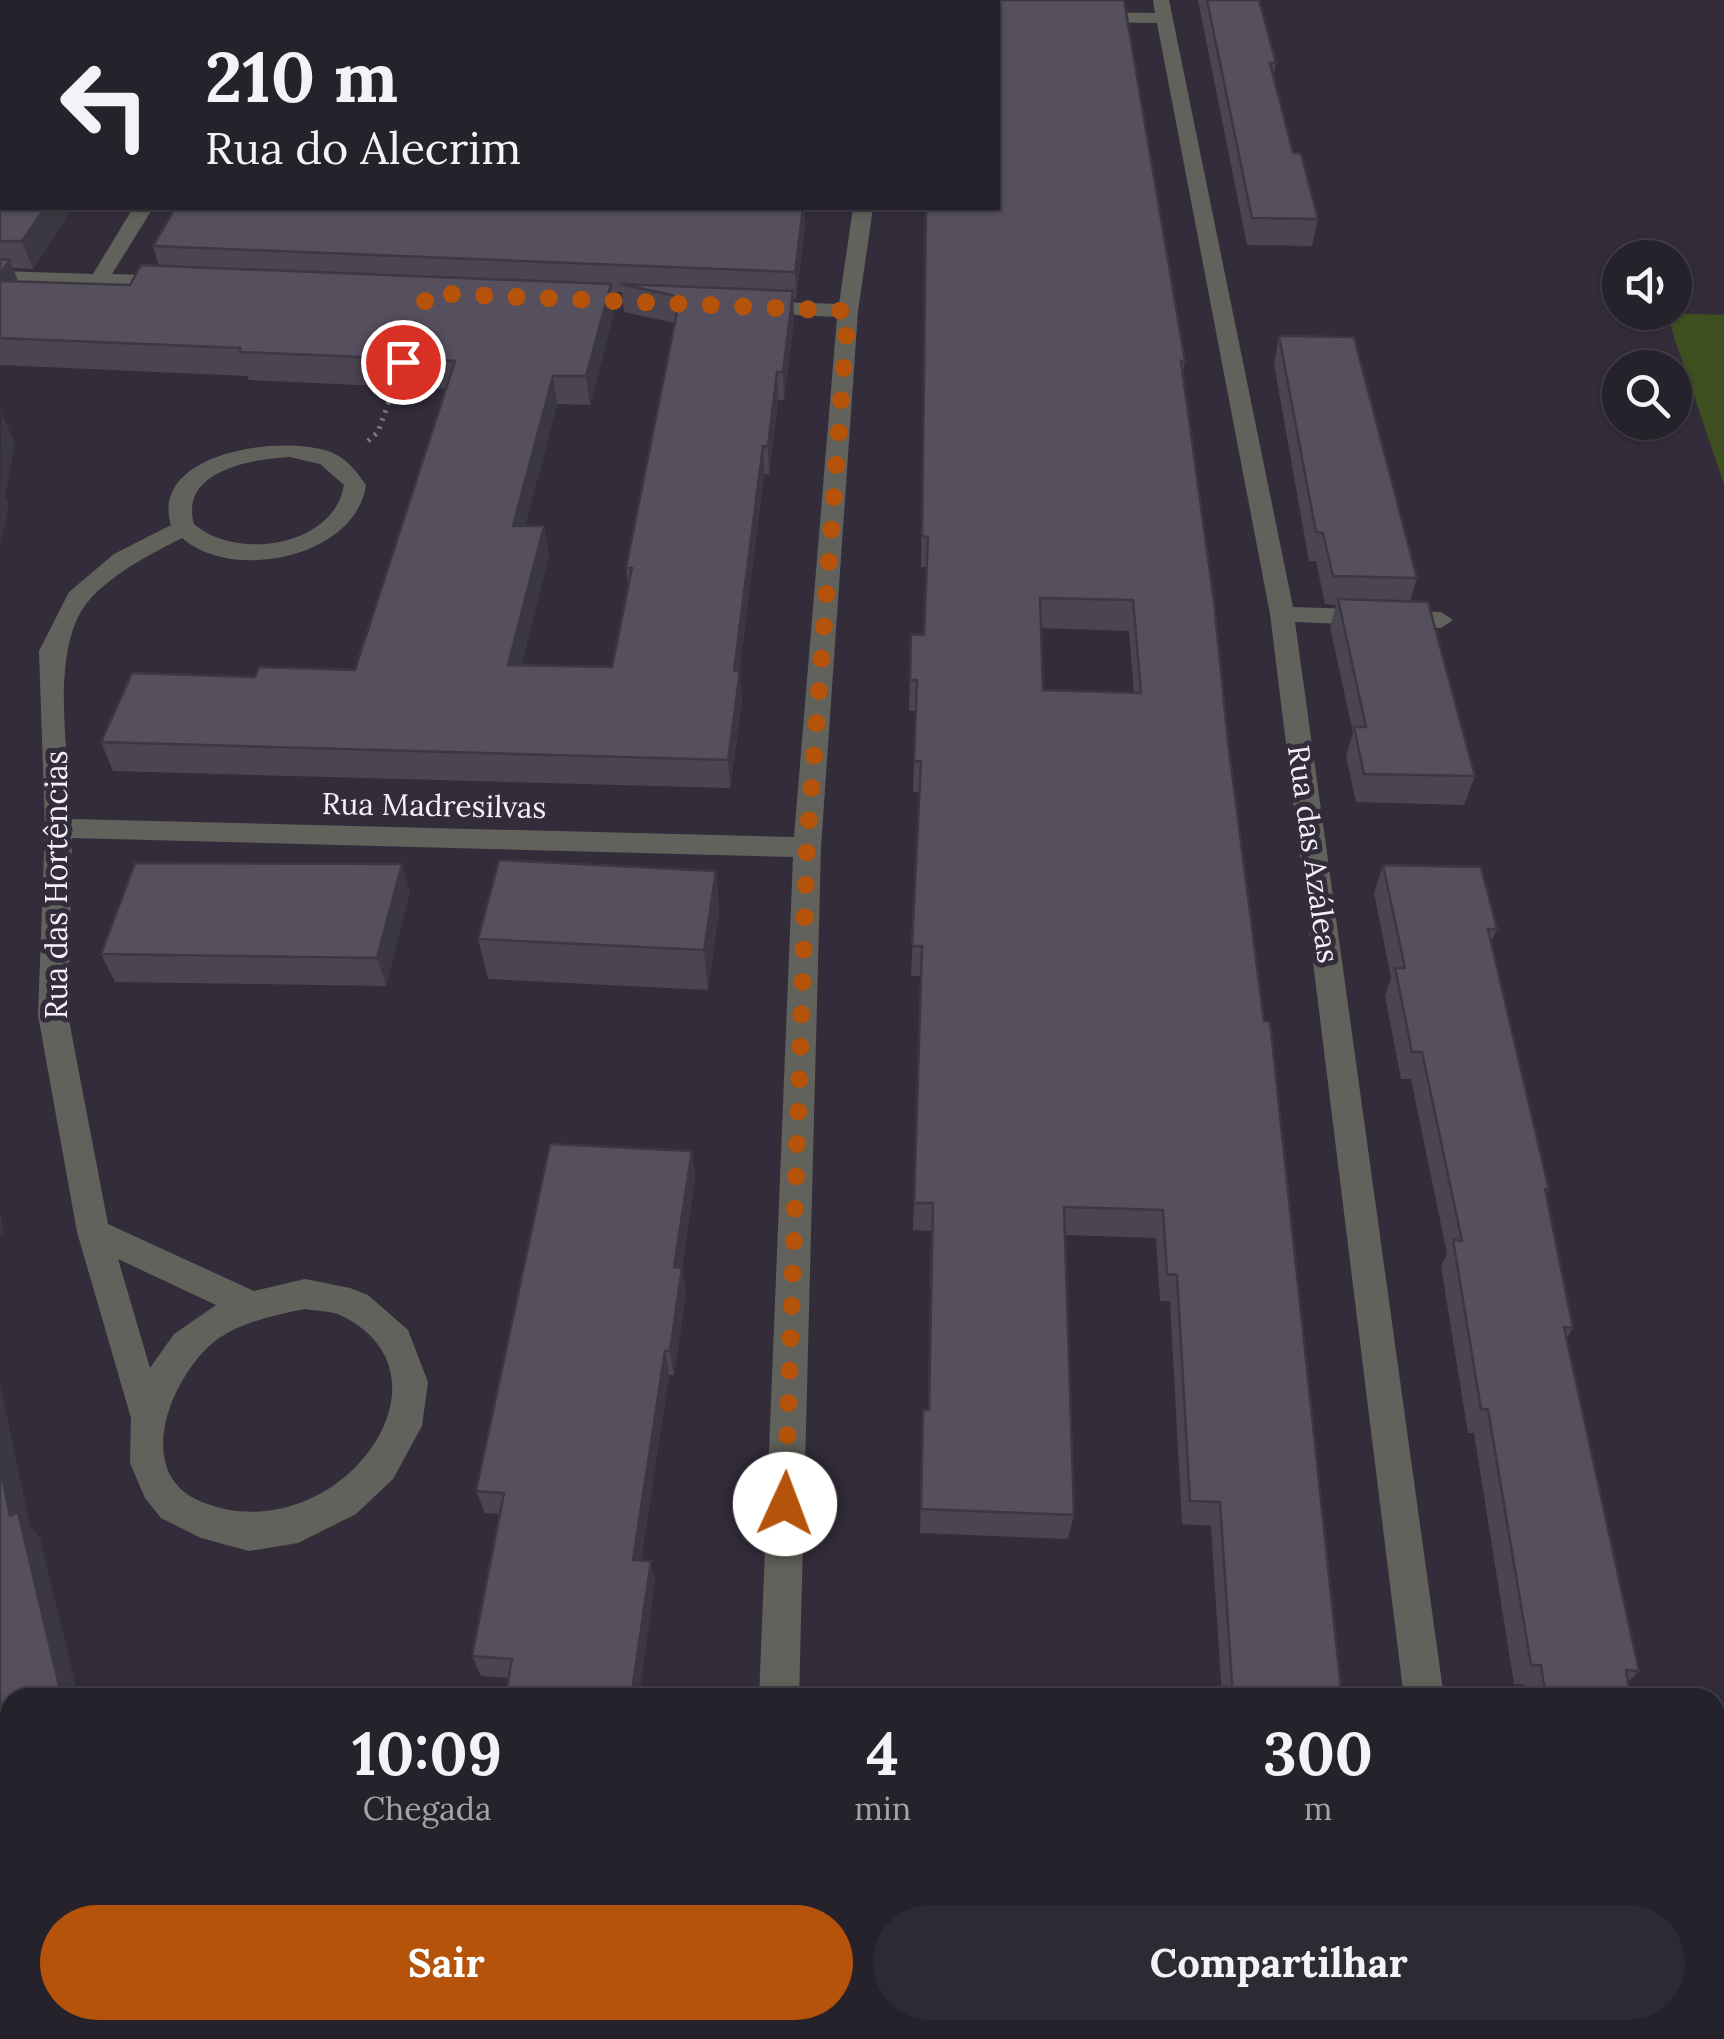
<!DOCTYPE html>
<html lang="pt">
<head>
<meta charset="utf-8">
<style>
	:root { --surface:#26222c; --page:#2e2a34; --text:#f1f3f6; --muted:#a4a4a9; --line:#423f48; --accent:#b45309 }
	body { margin:0; font-family:Lora,serif; background:var(--page); color:var(--text); height:100vh; display:flex; flex-direction:column; font-size:38px; white-space:nowrap }
	* { box-sizing:border-box; margin:0 }
	p { font-size:32px; color:var(--muted) }
	.icon { flex:none; width:55px; height:55px; fill:none; stroke:currentColor; stroke-width:2; stroke-linecap:round; stroke-linejoin:round }
	.map { position:relative; flex:1; overflow:hidden }
	.sheet { position:absolute; left:0px; top:1688px; width:1725px; height:352px; display:flex; flex-direction:column; background:var(--surface); border-radius:30px 30px 0 0; box-shadow:0 2px 8px #0004,0 0 0 2px var(--line) }
	.sheet>* { flex:none }
	.top-card { position:absolute; left:0px; top:0px; width:1000px; height:210px; box-shadow:0 2px 8px #0004,0 0 0 2px var(--line); background:#26222c; color:var(--text); overflow:hidden }
	.buttons { position:absolute; left:1602px; top:240px; display:grid; gap:20px }
	.buttons a { display:grid; place-items:center; width:90px; height:90px; border-radius:50%; background:var(--surface); box-shadow:0 2px 8px #0004,0 0 0 2px var(--line); font-size:50px }
	.pin { position:absolute; display:grid; place-items:center; width:85px; height:85px; color:#fff; margin:-42px; border:5px solid #fff; border-radius:50%; box-shadow:0 2px 10px #0007 }
	.me { position:absolute; width:110px; margin:-55px; rotate:2deg; stroke-linejoin:round; filter:drop-shadow(0 0 8px #0008) }
	.turn { display:flex; align-items:center; gap:35px; height:210px; padding:0 40px; font-size:45px }
	.turn .icon { width:130px; height:130px; stroke-width:2.5 }
	.turn b { display:block; font-size:70px; line-height:85px }
	.eta { display:flex; justify-content:space-evenly; align-items:center; height:170px; text-align:center }
	.eta b { font-size:60px; font-weight:700; line-height:70px }
	.primary-button { display:flex; gap:20px; margin-top:auto; padding:20px 40px }
	.primary-button a { flex:1; height:115px; border-radius:60px; background:var(--accent); color:#fff; font-size:40px; font-weight:700; line-height:115px; text-align:center }
	.primary-button a+a { background:var(--page); color:var(--text) }
	.map>svg:first-child { display:block }
</style>
</head>
<body>
<div class="map">
<svg width="1724" height="2039" viewBox="0 0 1724 2039">
	<rect width="100%" height="100%" fill="#332d3b"/>
	<!-- green -->
	<path fill="#3f5020" d="M1666,313L1724,315V484Z"/>
	<g fill="none" stroke-linecap="round" stroke-linejoin="round">
		<!-- path -->
		<path stroke="#7b7783" stroke-width="5" stroke-dasharray="2.5 6" stroke-linecap="butt" d="M368,441L378,432L396,382"/>
		<!-- minor -->
		<g fill="#61625b" fill-rule="evenodd">
			<rect x="865" y="0" width="16" height="2"/>
			<path d="M1153,0H1169L1293,607L1441,612L1453,620L1441,628L1295,622L1444,1698H1404L1270,614L1157,23L1085,22L1077,17L1085,12L1155,13Z"/>
			<path d="M133,208H153L112,274L172,276L179,278V286L0,283V271L93,274Z"/>
			<path d="M853,208H873L858,311L821,847L799,1698H759L793,857L72,838L68,1015L108,1224L254,1291L305,1279L350,1288L368,1295L408,1330L428,1382L422,1426L393,1479L356,1514L298,1543L249,1551L201,1538L161,1518L145,1498L130,1463L131,1418L77,1232L38,1015L45,828L39,651L69,592L114,554L171,525C148,451 287,433 333,453C348,460 357,472 366,485C356,557 233,583 182,538C149,555 117,571 91,598C47,645 69,758 72,819L794,837L837,317L752,313L742,307L752,301L839,304ZM290,457L320,464L344,485C334,547 236,561 194,524C179,470 253,459 290,457ZM118,1259L216,1305L174,1334L150,1368ZM305,1309C317,1311 332,1311 342,1316C467,1377 335,1555 202,1502C129,1473 173,1371 219,1338C245,1321 275,1315 305,1309Z"/>
			<rect x="747" y="2030" width="44" height="9"/>
			<path d="M1039,2030H1148L1152,2039H1043Z"/>
			<path d="M1445,2030H1489L1490,2039H1446Z"/>
		</g>
	</g>
	<!-- wall -->
	<g fill="#4a4551" fill-rule="evenodd">
		<path d="M1198,0H1259L1276,63L1273,78L1293,153L1318,219L1312,246L1247,245Z"/>
		<path d="M2,148V208H87L86,209H72L33,269L13,268L18,281L130,285L159,266L153,246L175,208H805V225L796,299H793L794,319L784,400H778L769,474H764L739,671L742,700L730,788L113,771L101,742L255,677L355,670L446,389L249,380L247,376L0,365V151ZM612,292H622L624,312L675,323L626,568L628,585L612,667L521,665L549,555L544,526H525L557,404L590,405L614,312Z"/>
		<path d="M926,208L1185,361L1183,374L1342,1698H1222L1211,1526L1182,1524L1170,1301H1160L1156,1238L1065,1235L1074,1515L1068,1539L920,1533L923,1410H928L931,1231L913,1230L921,976H911L919,792H913L916,711H909L911,634L924,635L926,567H921ZM1041,628L1129,631L1134,693L1043,690Z"/>
		<path d="M1279,336L1417,578L1410,601L1475,776L1464,805L1356,802L1346,756L1353,733L1330,627L1336,605L1325,604L1316,561H1309L1274,364Z"/>
		<path d="M1383,865L1497,929L1491,942L1549,1190L1546,1195L1573,1328L1566,1339L1639,1671L1628,1682L1631,1698H1527L1525,1685L1514,1684L1474,1433H1468L1441,1266L1447,1254L1411,1079H1401L1385,996L1391,978L1374,893Z"/>
		<path d="M716,871L719,911L708,990L488,979L478,939Z"/>
		<path d="M410,892L386,986L115,982L101,954Z"/>
		<path d="M692,1151L695,1178L682,1268L686,1293L674,1375H669L641,1560L655,1582L509,1678L481,1676L472,1656L500,1514L485,1513L476,1491Z"/>
	</g>
	<!-- shaded-wall -->
	<g fill="#3c3842">
		<path d="M197,0H220L218,2H195Z"/>
		<path d="M481,0H494L493,2H480Z"/>
		<path d="M45,208L72,209L33,269L22,241Z"/>
		<path d="M803,208H805V225L796,299L795,272Z"/>
		<path d="M10,260L20,288L0,291V274Z"/>
		<path d="M611,284L614,312L590,405L586,376Z"/>
		<path d="M793,291L794,319L784,400L783,372Z"/>
		<path d="M777,372L778,400L769,474L768,446Z"/>
		<path d="M553,376L557,404L518,554L513,526Z"/>
		<path d="M1,411L15,444L5,496L9,506L0,545Z"/>
		<path d="M763,446L764,474L736,700L734,671Z"/>
		<path d="M544,526L549,555L514,693L508,665Z"/>
		<path d="M740,671L742,700L730,788L728,760Z"/>
		<path d="M402,864L410,892L386,986L377,958Z"/>
		<path d="M716,871L719,911L708,990L704,950Z"/>
		<path d="M692,1151L695,1178L678,1293L674,1267Z"/>
		<path d="M0,1210L4,1234L0,1235Z"/>
		<path d="M682,1268L686,1293L674,1375L670,1351Z"/>
		<path d="M665,1351L669,1375L638,1581L633,1560Z"/>
		<path d="M0,1383L30,1526L40,1538L79,1698H62L10,1516L0,1467Z"/>
		<path d="M651,1561L655,1582L639,1698H631Z"/>
		<path d="M10,1810V1842L0,1847V1815Z"/>
		<path d="M186,2030H224L218,2039H180Z"/>
	</g>
	<!-- building -->
	<g fill="#56505e" stroke="#3c3842" stroke-width="2.5" fill-rule="evenodd">
		<path d="M109,0H197L195,2H107Z"/>
		<path d="M292,0H481L480,2H291Z"/>
		<path d="M717,0H810V2H716Z"/>
		<path d="M929,0H1124L1185,361H1181L1214,602L1228,742L1264,1021L1270,1022L1342,1698H1233L1220,1502L1190,1501L1177,1275L1167,1274L1163,1210L1064,1207L1074,1515L921,1509L923,1410H929L933,1203H914L922,946H912L921,761H914L917,680H910L911,634L924,635L928,537L922,536L926,208H998V2H929ZM1040,598L1133,600L1141,693L1043,690Z"/>
		<path d="M1207,0H1259L1276,63H1270L1293,153H1301L1318,219L1252,218Z"/>
		<path d="M2,148V180H0V151Z"/>
		<path d="M2,182V208H45L22,241H0V186Z"/>
		<path d="M175,208H803L795,272L153,246Z"/>
		<path d="M0,259L10,260L0,274Z"/>
		<path d="M141,265L611,284L586,376H553L513,526H544L508,665L612,667L632,568H626L680,297L621,284L793,291L783,372H777L768,446H763L734,671H740L728,760L101,742L132,673L255,677L259,667L355,670L455,361L240,352V348L0,338V281L130,285Z"/>
		<path d="M1279,336L1354,337L1417,578L1333,576L1323,533L1316,532Z"/>
		<path d="M1338,599L1428,602L1475,776L1364,774L1354,727H1366Z"/>
		<path d="M499,860L716,871L704,950L478,939Z"/>
		<path d="M135,863L402,864L377,958L101,954Z"/>
		<path d="M1383,865L1481,867L1497,929H1488L1549,1190L1545,1189L1573,1328L1564,1327L1639,1671L1626,1670L1631,1698H1546L1541,1665H1531L1488,1409H1481L1453,1240L1462,1241L1422,1052H1412L1395,968H1405Z"/>
		<path d="M550,1144L692,1151L674,1267L682,1268L670,1351H665L633,1560L651,1561L631,1698H505L512,1659L472,1656L504,1493L476,1491Z"/>
		<path d="M0,1467L10,1516L18,1512L62,1698H10V1810L0,1815Z"/>
		<path d="M10,1923V2030H186L180,2039H0V1936Z"/>
	</g>
	<g fill="none" stroke-linecap="round" stroke-linejoin="round">
		<!-- route -->
		<path stroke="#b45309" stroke-width="18" stroke-dasharray="0 32.4" d="M403,362L428,293L848,311L807,847L785,1504"/>
	</g>
	<g text-anchor="middle" dominant-baseline="central" stroke-width="10" stroke-linejoin="round" paint-order="stroke">
		<!-- street labels -->
		<g font-size="30" fill="#f4f1fa" stroke="#332d3b">
			<text transform="translate(434 805) rotate(1)">Rua Madresilvas</text>
			<text transform="translate(1314 854) rotate(82)">Rua das Azáleas</text>
			<text transform="translate(56 885) rotate(-90)">Rua das Hortências</text>
		</g>
	</g>
</svg>
<div class="buttons">
<a><svg class="icon" aria-label="sound" viewBox="0 0 24 24"><path d="M4 9h4l5-4v14l-5-4H4zM17 9q2 3 0 6"/></svg></a>
<a><svg class="icon" aria-label="search" viewBox="0 0 24 24"><circle cx="10" cy="10" r="6"/><path d="M15 15l6 6"/></svg></a>
</div>
<div class="pin" style="left:403px;top:362px;background:#d93025"><svg class="icon" aria-label="arrive" viewBox="0 0 24 24"><path d="M6 21V4h12l-3 4 3 4H6"/></svg></div>
<svg class="me" style="left:785px;top:1504px" viewBox="-20 -20 40 40"><circle r="19" fill="#fff"/><path d="M0-13L10 11 0 6-10 11z" fill="#b45309"/></svg>
<div class="top-card">
<div class="turn"><svg class="icon" aria-label="left" viewBox="0 0 24 24"><path d="M17 20v-9H6M10 6l-5 5 5 5"/></svg><div><b>210 m</b>Rua do Alecrim</div></div>
</div>
<section class="sheet">
<div class="eta">
<div><b>10:09</b><p>Chegada</p></div>
<div><b>4</b><p>min</p></div>
<div><b>300</b><p>m</p></div>
</div>
<div class="primary-button"><a>Sair</a><a>Compartilhar</a></div>
</section>
</div>
</body>
</html>
